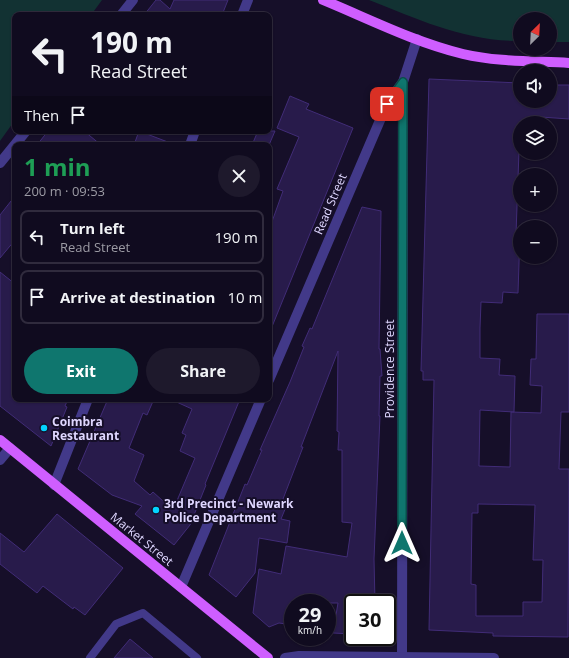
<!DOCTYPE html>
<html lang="en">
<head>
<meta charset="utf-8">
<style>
	:root { --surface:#100b1f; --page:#1e192c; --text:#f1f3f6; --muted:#9c9ba4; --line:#302b3d; --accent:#0f766e }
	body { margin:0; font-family:"Open Sans",sans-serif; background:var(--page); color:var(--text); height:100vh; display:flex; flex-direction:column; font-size:15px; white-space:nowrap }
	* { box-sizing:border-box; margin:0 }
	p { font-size:13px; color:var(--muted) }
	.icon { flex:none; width:22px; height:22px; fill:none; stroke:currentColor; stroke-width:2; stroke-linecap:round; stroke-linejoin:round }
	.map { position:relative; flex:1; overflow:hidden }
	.panel { position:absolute; left:12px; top:142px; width:260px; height:260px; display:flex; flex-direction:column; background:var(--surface); border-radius:8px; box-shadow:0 1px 3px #0004,0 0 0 1px var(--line) }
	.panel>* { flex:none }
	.hud { position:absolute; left:12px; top:12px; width:260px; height:122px; border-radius:8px; box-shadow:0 1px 3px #0004,0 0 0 1px var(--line); background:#100b1f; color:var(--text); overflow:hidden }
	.needle { width:26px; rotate:24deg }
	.controls { position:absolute; left:513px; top:12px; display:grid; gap:8px }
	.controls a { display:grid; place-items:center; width:44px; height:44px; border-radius:50%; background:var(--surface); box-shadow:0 1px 3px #0004,0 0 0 1px var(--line); font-size:20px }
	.speed { position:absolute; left:284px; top:594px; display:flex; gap:8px; font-size:20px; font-weight:700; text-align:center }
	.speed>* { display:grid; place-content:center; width:52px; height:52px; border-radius:50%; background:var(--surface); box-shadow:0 1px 3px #0004,0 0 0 1px var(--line); line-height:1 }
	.speed small { font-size:10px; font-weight:400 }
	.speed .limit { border:2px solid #111; border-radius:6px; background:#fff; color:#111 }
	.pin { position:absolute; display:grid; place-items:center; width:34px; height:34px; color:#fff; margin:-17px; border-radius:8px; box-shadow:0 2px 6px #0006 }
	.me { position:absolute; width:44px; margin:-22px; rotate:0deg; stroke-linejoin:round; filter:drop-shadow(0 0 3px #0008) }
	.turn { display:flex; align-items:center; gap:14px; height:84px; padding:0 12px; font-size:18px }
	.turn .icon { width:52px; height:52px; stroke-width:2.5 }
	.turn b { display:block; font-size:28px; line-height:34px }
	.then { display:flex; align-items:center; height:38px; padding:0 12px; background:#0003; gap:8px; font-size:15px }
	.round { display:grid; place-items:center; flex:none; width:42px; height:42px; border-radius:21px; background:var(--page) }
	.head { display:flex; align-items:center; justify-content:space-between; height:68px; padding:0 12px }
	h1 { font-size:24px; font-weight:700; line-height:30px; color:#1e9e55 }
	.action { display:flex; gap:8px; margin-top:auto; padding:8px 12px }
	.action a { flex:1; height:46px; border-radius:24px; background:var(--accent); color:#fff; font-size:16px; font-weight:700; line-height:46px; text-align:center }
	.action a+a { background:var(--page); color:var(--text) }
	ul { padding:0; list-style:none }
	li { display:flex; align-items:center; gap:12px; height:54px; margin:0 8px 6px; padding:0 4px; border:2px solid var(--line); border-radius:8px }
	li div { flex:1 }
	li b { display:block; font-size:15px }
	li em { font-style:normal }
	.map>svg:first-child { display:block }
</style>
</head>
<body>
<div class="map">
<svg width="569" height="658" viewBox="0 0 569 658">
	<rect width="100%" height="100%" fill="#160f29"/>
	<!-- green -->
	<g fill="#123233">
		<path d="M0,0H102L91,15H15V120L0,141Z"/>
		<path d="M369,0H569V42H550V19H520V41C464,41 420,20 369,0Z"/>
	</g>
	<!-- building -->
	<g fill="#281b4b" stroke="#412c77" fill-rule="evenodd">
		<path d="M156,0H160L170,9L174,0H228L222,15H144Z"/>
		<path d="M429,79L520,83V101H550V85H569V119L541,117V123H520L516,234H520L518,293L503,292L502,303L481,302L480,328V358L500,359L499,375L515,376L514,412L480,410L479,466L510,467L511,412L541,413L542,386L530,385L531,359H536L537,314H569V412H561L559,469H569L568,637L493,636V633L429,630L434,380H423V371H421ZM478,504L535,505L533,560H543L542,602H523V616H476V585L471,584L472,513H478Z"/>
		<path d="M290,96L309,104L306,109L353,128L269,334V230L283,191L277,189L299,137L277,128Z"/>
		<path d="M48,131H84L101,145H37Z"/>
		<path d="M139,131L173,144V145H134Z"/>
		<path d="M258,131H275L269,145H252Z"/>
		<path d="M15,196V240L0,258V215Z"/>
		<path d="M362,207L381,211L379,349H380L382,376H380L379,416H380L374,559L375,603H353V634L333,633L338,603H293V625L279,623L269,627L253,613L259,569L281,574L286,546L347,557L352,523L342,522V450H338L339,432L337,431L338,351L301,447H303L283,499L288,502L281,519L290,521L287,543L259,538L255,573L236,597L209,575L245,484L247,485L262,450H260L290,382L304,347L302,346L310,328L312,329Z"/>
		<path d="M0,272L15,284V399H68L65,406L67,407L51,446L0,406Z"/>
		<path d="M108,399H154L147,415L143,413L129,448L144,455L134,481L150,495L153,492L173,510L195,458L180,451L186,435L182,433L192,409L170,399H240L205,484L206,485L190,525L174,545L135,514L142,506L112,495L78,469Z"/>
		<path d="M57,514L123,568L85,615L74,607L73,609L43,586L37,593L0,564V533L24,552Z"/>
		<path d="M130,639L153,658H114Z"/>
	</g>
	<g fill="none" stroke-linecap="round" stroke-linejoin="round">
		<!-- service -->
		<path stroke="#423989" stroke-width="8" d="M90,658L116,624L143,613L197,658"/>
		<!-- minor -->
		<g stroke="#423989" stroke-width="10">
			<path d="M121,15L133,0"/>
			<path d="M242,15L248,0"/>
			<path d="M190,145L195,131"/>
			<path d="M0,163L26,131"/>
			<path d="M269,380L387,104L403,82L417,39"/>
			<path d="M0,460L10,448"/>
			<path d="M54,485L88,399"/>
			<path d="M181,587L261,399"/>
			<path d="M402,657L403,82"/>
			<path d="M285,658L299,656L494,658"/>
		</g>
		<!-- primary -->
		<g stroke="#cf5eff" stroke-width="10">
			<path d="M323,0C369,19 414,42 463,54C497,62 534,61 569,63"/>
			<path d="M0,440L268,658"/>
		</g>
	</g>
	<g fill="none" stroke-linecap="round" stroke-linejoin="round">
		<!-- route casing -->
		<g stroke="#0a4d48" stroke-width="10">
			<path id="route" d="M387,104L403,82L402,543"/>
		</g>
		<!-- route -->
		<use href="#route" stroke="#0f766e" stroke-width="7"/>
	</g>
	<!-- markers -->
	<g fill="#03d3ff" stroke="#160f29" stroke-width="1.5">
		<circle cx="44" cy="428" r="4"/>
		<circle cx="156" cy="510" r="4"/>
	</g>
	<g text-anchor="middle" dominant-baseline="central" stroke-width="4" stroke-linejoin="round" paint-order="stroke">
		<!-- street labels -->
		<g font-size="12" fill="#dfd7ff" stroke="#160f29">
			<text transform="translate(330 204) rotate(-67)">Read Street</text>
			<text transform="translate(389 369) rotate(-90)">Providence Street</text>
			<text transform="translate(142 539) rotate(39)">Market Street</text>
		</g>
		<!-- poi labels -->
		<g font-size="12" font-weight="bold" fill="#dfd7ff" stroke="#160f29" text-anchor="start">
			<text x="52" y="421">Coimbra<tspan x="52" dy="14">Restaurant</tspan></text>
			<text x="164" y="503">3rd Precinct - Newark<tspan x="164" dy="14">Police Department</tspan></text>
		</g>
	</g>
</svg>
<div class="controls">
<a><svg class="needle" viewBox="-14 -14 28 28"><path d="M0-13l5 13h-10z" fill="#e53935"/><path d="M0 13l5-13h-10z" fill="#9c9ba4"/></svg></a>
<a><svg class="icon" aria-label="sound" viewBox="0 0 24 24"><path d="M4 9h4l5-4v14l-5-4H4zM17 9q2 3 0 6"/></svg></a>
<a><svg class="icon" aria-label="layers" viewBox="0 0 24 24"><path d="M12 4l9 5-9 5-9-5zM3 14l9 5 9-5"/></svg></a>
<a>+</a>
<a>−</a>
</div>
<div class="speed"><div>29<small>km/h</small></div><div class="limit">30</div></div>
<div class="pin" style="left:387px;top:104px;background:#d93025"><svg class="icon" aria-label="arrive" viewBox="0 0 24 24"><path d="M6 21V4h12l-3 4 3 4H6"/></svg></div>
<svg class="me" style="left:402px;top:543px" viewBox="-20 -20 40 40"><path d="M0-17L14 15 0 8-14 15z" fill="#0f766e" stroke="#fff" stroke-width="4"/></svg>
<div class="hud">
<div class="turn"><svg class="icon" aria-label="left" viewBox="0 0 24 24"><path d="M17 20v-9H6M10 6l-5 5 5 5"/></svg><div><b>190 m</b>Read Street</div></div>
<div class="then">Then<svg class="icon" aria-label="arrive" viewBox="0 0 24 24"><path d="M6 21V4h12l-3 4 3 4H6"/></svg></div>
</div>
<section class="panel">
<div class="head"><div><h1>1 min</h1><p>200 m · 09:53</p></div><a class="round"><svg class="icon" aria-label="close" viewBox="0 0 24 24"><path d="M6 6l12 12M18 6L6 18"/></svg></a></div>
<ul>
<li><svg class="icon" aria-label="left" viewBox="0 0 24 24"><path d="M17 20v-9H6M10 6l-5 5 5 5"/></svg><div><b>Turn left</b><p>Read Street</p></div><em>190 m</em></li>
<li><svg class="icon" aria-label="arrive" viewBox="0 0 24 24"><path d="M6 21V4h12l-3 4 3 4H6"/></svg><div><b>Arrive at destination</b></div><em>10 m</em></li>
</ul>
<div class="action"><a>Exit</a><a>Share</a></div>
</section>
</div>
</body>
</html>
